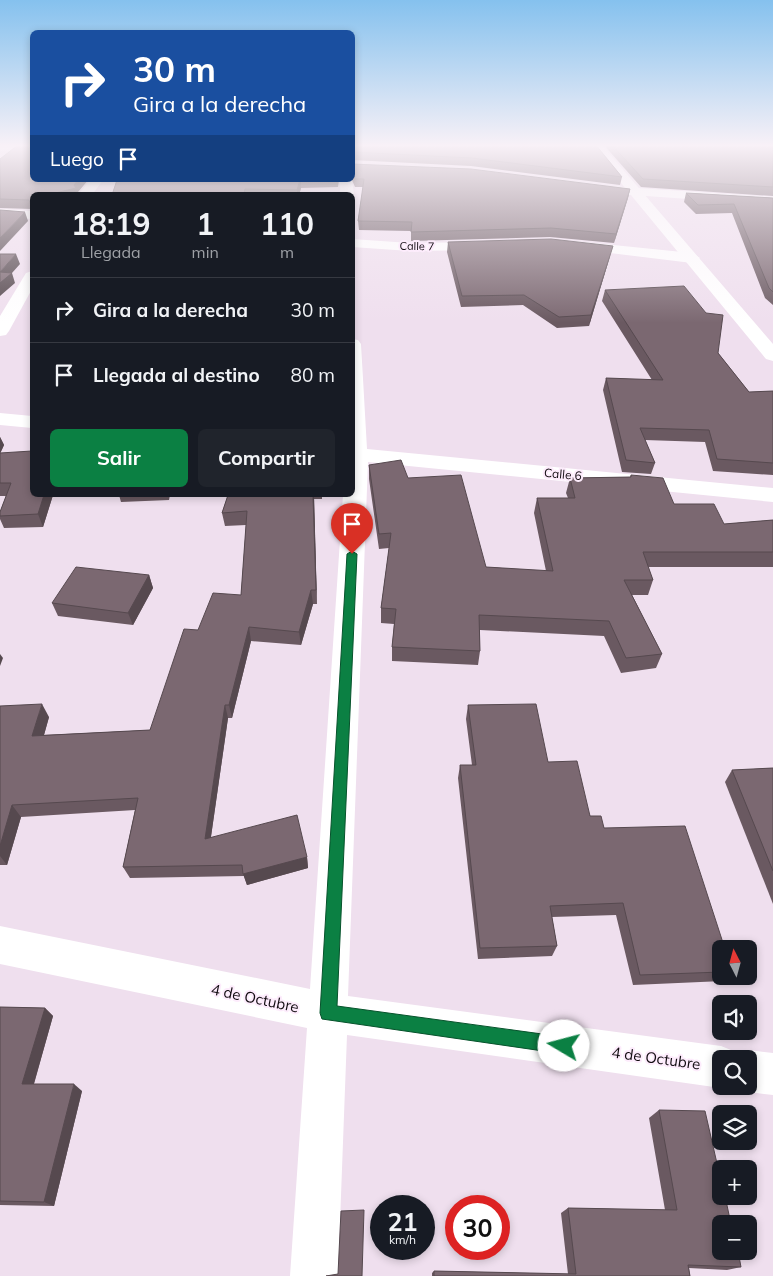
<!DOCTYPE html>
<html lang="es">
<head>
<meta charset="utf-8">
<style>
	:root { --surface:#171b24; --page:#20242c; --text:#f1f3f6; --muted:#9ea1a6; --line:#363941; --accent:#0b8043 }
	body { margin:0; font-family:Mulish,sans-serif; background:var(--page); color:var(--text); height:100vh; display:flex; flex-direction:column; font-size:19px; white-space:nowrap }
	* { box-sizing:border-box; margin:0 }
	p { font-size:16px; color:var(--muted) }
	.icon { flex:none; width:28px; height:28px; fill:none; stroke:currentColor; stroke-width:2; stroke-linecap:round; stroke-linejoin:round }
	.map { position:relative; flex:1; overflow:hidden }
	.panel { position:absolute; left:30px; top:192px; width:325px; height:305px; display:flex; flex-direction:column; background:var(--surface); border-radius:8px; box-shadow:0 2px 8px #0003 }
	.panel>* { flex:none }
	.hud { position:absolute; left:30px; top:30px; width:325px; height:152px; border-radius:8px; box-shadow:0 2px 8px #0003; background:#1a4fa0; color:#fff; overflow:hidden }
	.needle { width:32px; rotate:354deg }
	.fabs { position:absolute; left:712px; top:940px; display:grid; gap:10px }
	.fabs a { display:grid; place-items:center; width:45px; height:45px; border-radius:8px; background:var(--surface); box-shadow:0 2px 8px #0003; font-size:25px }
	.speed { position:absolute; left:370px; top:1195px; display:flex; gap:10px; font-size:25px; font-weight:700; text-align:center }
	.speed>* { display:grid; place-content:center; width:65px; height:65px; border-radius:50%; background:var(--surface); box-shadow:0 2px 8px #0003; line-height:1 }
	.speed small { font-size:12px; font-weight:400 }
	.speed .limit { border:8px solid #d22; background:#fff; color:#111 }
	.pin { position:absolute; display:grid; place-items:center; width:42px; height:42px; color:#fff; margin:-51px -21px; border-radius:50% 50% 50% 0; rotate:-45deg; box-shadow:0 0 5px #0007 }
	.pin .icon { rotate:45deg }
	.me { position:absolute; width:55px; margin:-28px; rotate:278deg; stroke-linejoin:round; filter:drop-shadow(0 0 4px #0008) }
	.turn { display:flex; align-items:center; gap:18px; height:105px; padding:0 20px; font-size:22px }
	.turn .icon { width:65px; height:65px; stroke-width:2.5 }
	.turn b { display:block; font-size:35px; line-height:42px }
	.then { display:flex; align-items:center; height:48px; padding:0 20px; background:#0003; gap:10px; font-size:19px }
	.eta { display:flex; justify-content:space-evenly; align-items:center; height:85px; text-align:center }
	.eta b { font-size:30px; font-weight:700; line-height:35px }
	.action { display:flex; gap:10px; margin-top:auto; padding:10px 20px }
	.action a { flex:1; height:58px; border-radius:8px; background:var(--accent); color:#fff; font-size:20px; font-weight:700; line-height:58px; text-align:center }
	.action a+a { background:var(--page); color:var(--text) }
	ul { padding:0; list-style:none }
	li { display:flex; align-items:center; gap:15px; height:65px; padding:0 20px; border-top:1px solid var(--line) }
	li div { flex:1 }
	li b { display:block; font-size:19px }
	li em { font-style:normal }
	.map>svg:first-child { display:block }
</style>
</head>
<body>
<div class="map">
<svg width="773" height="1276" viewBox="0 0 773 1276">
	<rect width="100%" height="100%" fill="#efdfee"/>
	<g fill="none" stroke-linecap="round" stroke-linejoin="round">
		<!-- minor -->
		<g fill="#fff" fill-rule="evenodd">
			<path d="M0,144L32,146V152L0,151Z"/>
			<path d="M90,180H103L92,195H78Z"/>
			<path d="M340,180H352L354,195L352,197L340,195Z"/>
			<path d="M608,186L773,197V205L603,193L601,190Z"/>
			<path d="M0,209L32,211V219L0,217Z"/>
			<path d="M352,239L410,243L486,242L493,246L486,250L410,251L352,247Z"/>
			<path d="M574,241L692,253L700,258L692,263L569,248L567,245L569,242Z"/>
			<path d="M32,271V289L9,331L6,335L0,336V316L26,273Z"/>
			<path d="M352,339L358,340L361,344L367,449L773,488V502L368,462L348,996L721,1046L736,1052L737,1055L749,1050L773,1053V1095L749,1092L736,1086H749V1059H721V1086H724L721,1088L347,1035L338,1276H290L307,1028L0,964V926L310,989L343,495H352Z"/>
			<path d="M0,413L32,416V428L0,425Z"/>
		</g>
		<!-- primary -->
		<path fill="#fff" fill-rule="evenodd" d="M589,144H601L773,344V361L766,359Z"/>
	</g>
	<!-- wall -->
	<g fill="#6a5961">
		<path d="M352,144H595L622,177L620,185L471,166L352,160Z"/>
		<path d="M603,144H773V196L641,187Z"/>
		<path d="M0,159L32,180H88L77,193L78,195H32V210V209L0,208Z"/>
		<path d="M352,164L630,189L628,198L614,243L550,237L411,241V231L359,230L358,221L363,187H355L352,180Z"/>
		<path d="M117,180H339L338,187L301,188L299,195H112Z"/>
		<path d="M686,193L773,198V305L765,298L732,213L696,214L684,202Z"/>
		<path d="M448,242L610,256L589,326L557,328L523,305L461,307L447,252Z"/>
		<path d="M605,290L718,353L749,392L773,391V475L713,471L705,442L645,440L655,463L651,474L622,472L603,390L606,378L652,380L602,301Z"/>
		<path d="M0,437L4,445L0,453L32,495H53L43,527L4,528L0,519V512L6,496H0Z"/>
		<path d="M369,465L408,478L486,567L546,571L534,513L537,498H568L566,493L570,478L630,477L631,475L674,504L724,524L773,520V567H648L653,580L648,595H632L662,654L656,668L621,673L604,636L480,630V651L478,665L392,661V647L394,624L381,623V608L389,548L379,549L369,479Z"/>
		<path d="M119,495H170L169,500L121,502Z"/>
		<path d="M228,495H322V499H314L317,604H313L301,645L251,641L232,718H228L211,837L307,857L308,868L247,885L244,876L130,878L123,867L135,810L21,817L7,865H0V706L49,717L44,735L150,730L198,630L241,595L246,525L225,526L222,513Z"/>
		<path d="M149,575L153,588L133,625L58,616L52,603Z"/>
		<path d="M468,705L548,762L590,816L604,828L721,949V976H728L723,981L633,985L616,915L552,917L557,946L552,956L478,959L458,778L460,765H472L466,719Z"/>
		<path d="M773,768V904L725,782L732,770Z"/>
		<path d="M0,1007L45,1008L53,1016L34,1084L82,1091L54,1206L0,1205Z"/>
		<path d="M659,1110L741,1267L727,1270L689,1268L690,1276H432V1273L434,1271L568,1274L561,1213L568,1208L665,1210L649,1118Z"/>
	</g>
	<!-- shaded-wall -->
	<g fill="#56494f">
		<path d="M78,180H88L77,193L78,195H47L74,185Z"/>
		<path d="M301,180V188L299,195H297V190Z"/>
		<path d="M630,189L628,198L614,243L616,234Z"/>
		<path d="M25,212L28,221L0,251V238Z"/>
		<path d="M613,246L589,326L591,315Z"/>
		<path d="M16,254L20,264L12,273L15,283L0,296V272Z"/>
		<path d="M0,437L4,445L0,454Z"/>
		<path d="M44,495H53L43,527L38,514Z"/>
		<path d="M313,495H314L317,604L316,590Z"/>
		<path d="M149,575L153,588L133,625L128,613Z"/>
		<path d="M311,590L313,604L301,645L299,632Z"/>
		<path d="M249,627L251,641L232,718L229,705Z"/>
		<path d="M0,654L3,658L0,666Z"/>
		<path d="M42,704L49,717L40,749L32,736Z"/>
		<path d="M225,705L228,718L209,850L205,839Z"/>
		<path d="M12,805L21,817L7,865L0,856V846Z"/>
		<path d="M307,857L308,868L247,885L243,874Z"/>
		<path d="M45,1008L53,1016L32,1090L22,1084Z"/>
		<path d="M74,1084L82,1091L54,1206L44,1202Z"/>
	</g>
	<!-- building -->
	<g fill="#7b6871" stroke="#56494f">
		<path d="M31,144H32V180H78L74,185L76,188L47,195H32V204L31,206L29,200L0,199V159L18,145H31Z"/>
		<path d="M352,144H595L622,177L472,158L352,152Z"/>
		<path d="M611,144H773V187L643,179Z"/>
		<path d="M352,164L471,169L630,189L616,234L551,228L411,232L412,222L358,221L364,179H355L352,172Z"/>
		<path d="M117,180H300L297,190L245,189L244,195H112Z"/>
		<path d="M686,193L773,198V292L769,288L734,204L698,205Z"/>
		<path d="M0,210L25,212L0,238Z"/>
		<path d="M551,239L613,246L591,315L559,317L524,295L462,296L448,242Z"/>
		<path d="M0,254H16L0,272L12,273L0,283Z"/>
		<path d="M684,286L706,313L723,315L718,353L749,392L773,391V463L717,459L709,430L640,428L655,463L626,460L606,378L663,380L605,290Z"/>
		<path d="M32,451V495H44L38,514L0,516V512L11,483H0V453Z"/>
		<path d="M401,460L408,478L461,475L486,567L553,571L537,498H575L570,478L631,477V475L663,478L674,504H714L724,524L773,520V552H643L653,580H624L662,654L626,658L609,621L479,615L480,651L392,647L396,609L381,608L391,533L379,534L369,465Z"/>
		<path d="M228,495H313L316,590H311L299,632L249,627L229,705H225L205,839L297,815L307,857L243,874L242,865L123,867L138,798L12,805L0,846V706L42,704L32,736L150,730L184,629L198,630L213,593L241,595L247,511L222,513Z"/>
		<path d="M76,567L149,575L128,613L52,603Z"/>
		<path d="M536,704L548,762L577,761L590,816H601L604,828L685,826L725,949H721V972L640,975L623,903L550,906L557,946L480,948L460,765H476L468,705Z"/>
		<path d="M773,768V871L732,770Z"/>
		<path d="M0,1007L45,1008L22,1084H74L44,1202L0,1201Z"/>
		<path d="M659,1110L705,1111L721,1181V1196H725L731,1224H721V1251H738L741,1267L688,1265L690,1276H434V1271L576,1274L568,1208L677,1210Z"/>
		<path d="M364,1210L362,1276H326L338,1274L341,1211Z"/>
	</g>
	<!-- sky -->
	<linearGradient id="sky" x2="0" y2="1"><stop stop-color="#85c1ee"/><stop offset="0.45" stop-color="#f8f1f7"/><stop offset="1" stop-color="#f8f1f7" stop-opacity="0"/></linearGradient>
	<rect width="773" height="323" fill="url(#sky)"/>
	<!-- route -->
	<path fill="#0b8043" stroke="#07532c" d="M352,551L357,554L337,1006L564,1037L570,1040L572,1046L570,1051L564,1054L322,1019L320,1013L347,554Z"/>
	<g text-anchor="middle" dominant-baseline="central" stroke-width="4" stroke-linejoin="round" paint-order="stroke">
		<!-- far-street labels -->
		<g font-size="11" fill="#120c11" stroke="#fdecfc">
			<text transform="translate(417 246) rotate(1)">Calle 7</text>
		</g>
		<!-- street labels -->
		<g font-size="12" fill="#120c11" stroke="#fdecfc">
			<text transform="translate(563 474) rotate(5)">Calle 6</text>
		</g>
		<!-- near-street labels -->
		<g font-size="15" fill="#120c11" stroke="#fdecfc">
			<text transform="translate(255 998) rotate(12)">4 de Octubre</text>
			<text transform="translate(656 1058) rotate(8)">4 de Octubre</text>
		</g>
	</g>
</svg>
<div class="fabs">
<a><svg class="needle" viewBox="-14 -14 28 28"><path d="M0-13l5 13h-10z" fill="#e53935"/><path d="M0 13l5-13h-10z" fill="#9ea1a6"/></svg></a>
<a><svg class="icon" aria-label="sound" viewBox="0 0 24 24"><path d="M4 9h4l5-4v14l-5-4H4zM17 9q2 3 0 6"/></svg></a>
<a><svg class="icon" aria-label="search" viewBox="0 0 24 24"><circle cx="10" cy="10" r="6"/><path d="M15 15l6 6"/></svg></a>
<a><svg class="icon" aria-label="layers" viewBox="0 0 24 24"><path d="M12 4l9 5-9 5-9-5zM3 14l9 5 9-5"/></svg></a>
<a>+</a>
<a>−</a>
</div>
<div class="speed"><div>21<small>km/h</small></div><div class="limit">30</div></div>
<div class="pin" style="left:352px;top:554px;background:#d93025"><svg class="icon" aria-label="arrive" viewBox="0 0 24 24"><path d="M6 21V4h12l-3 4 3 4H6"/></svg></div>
<svg class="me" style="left:564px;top:1046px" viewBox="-20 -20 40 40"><circle r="19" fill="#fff"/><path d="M0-13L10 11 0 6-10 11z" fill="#0b8043"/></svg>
<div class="hud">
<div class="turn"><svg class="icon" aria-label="right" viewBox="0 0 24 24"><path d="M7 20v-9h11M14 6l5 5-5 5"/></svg><div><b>30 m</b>Gira a la derecha</div></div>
<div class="then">Luego<svg class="icon" aria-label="arrive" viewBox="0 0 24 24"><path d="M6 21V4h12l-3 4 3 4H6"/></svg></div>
</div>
<section class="panel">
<div class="eta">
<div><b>18:19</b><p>Llegada</p></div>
<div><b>1</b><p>min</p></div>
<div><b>110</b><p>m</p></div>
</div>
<ul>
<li><svg class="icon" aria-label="right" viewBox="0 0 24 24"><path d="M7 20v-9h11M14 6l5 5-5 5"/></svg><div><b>Gira a la derecha</b></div><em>30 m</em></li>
<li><svg class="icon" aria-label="arrive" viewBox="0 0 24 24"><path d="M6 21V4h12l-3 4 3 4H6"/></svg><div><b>Llegada al destino</b></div><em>80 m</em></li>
</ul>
<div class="action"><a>Salir</a><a>Compartir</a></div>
</section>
</div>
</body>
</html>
